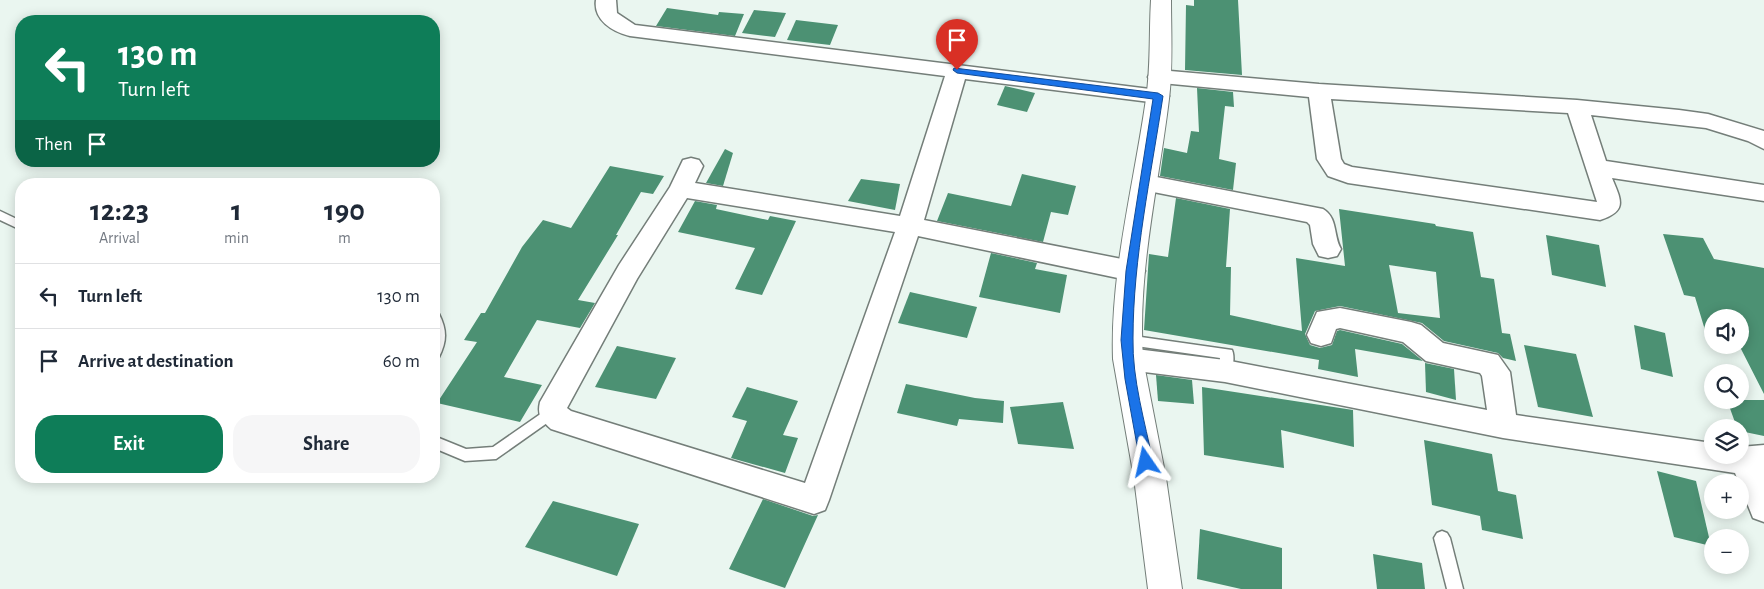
<!DOCTYPE html>
<html lang="en">
<head>
<meta charset="utf-8">
<style>
	:root { --surface:#fff; --page:#f6f6f7; --text:#1f2937; --muted:#747a83; --line:#e0e1e3; --accent:#0e7d58 }
	body { margin:0; font-family:"Alegreya Sans",sans-serif; background:var(--page); color:var(--text); height:100vh; display:flex; flex-direction:column; font-size:19px; white-space:nowrap }
	* { box-sizing:border-box; margin:0 }
	p { font-size:16px; color:var(--muted) }
	.icon { flex:none; width:28px; height:28px; fill:none; stroke:currentColor; stroke-width:2; stroke-linecap:round; stroke-linejoin:round }
	.map { position:relative; flex:1; overflow:hidden }
	.panel { position:absolute; left:15px; top:178px; width:425px; height:305px; display:flex; flex-direction:column; background:var(--surface); border-radius:20px; box-shadow:0 2px 12px #0003 }
	.panel>* { flex:none }
	.guide { position:absolute; left:15px; top:15px; width:425px; height:152px; border-radius:20px; box-shadow:0 2px 12px #0003; background:#0e7d58; color:#fff; overflow:hidden }
	.buttons { position:absolute; left:1704px; top:309px; display:grid; gap:10px }
	.buttons a { display:grid; place-items:center; width:45px; height:45px; border-radius:50%; background:var(--surface); box-shadow:0 2px 12px #0003; font-size:25px }
	.pin { position:absolute; display:grid; place-items:center; width:42px; height:42px; color:#fff; margin:-51px -21px; border-radius:50% 50% 50% 0; rotate:-45deg; box-shadow:0 0 5px #0007 }
	.pin .icon { rotate:45deg }
	.me { position:absolute; width:55px; margin:-28px; rotate:349deg; stroke-linejoin:round; filter:drop-shadow(0 0 4px #0008) }
	.turn { display:flex; align-items:center; gap:18px; height:105px; padding:0 20px; font-size:22px }
	.turn .icon { width:65px; height:65px; stroke-width:2.5 }
	.turn b { display:block; font-size:35px; line-height:42px }
	.then { display:flex; align-items:center; height:48px; padding:0 20px; background:#0003; gap:10px; font-size:19px }
	.eta { display:flex; justify-content:space-evenly; align-items:center; height:85px; text-align:center }
	.eta b { font-size:30px; font-weight:700; line-height:35px }
	.action { display:flex; gap:10px; margin-top:auto; padding:10px 20px }
	.action a { flex:1; height:58px; border-radius:20px; background:var(--accent); color:#fff; font-size:20px; font-weight:700; line-height:58px; text-align:center }
	.action a+a { background:var(--page); color:var(--text) }
	ul { padding:0; list-style:none }
	li { display:flex; align-items:center; gap:15px; height:65px; padding:0 20px; border-top:1px solid var(--line) }
	li div { flex:1 }
	li b { display:block; font-size:19px }
	li em { font-style:normal }
	.map>svg:first-child { display:block }
</style>
</head>
<body>
<div class="map">
<svg width="1764" height="589" viewBox="0 0 1764 589">
	<rect width="100%" height="100%" fill="#eaf6f0"/>
	<!-- building -->
	<g fill="#4c9173" fill-rule="evenodd">
		<path d="M1194,0H1238L1242,75L1185,70L1186,5L1194,6Z"/>
		<path d="M667,8L718,15L719,12L744,14L735,36L656,26Z"/>
		<path d="M754,10L786,13L775,37L742,33Z"/>
		<path d="M796,20L838,25L830,45L787,40Z"/>
		<path d="M1005,86L1035,93L1027,112L997,105Z"/>
		<path d="M1197,88L1233,92L1234,107L1225,106L1219,159L1236,163L1233,190L1160,176L1164,148L1187,153L1191,131L1199,132Z"/>
		<path d="M725,149L733,153L723,186L706,183Z"/>
		<path d="M610,166L664,176L653,194L641,192L616,235H618L578,300L595,303L580,328L537,320L504,377L542,385L520,422L437,403L477,342L464,340L481,313H485L522,247L543,220L571,228Z"/>
		<path d="M1022,174L1076,186L1068,215L1051,212L1043,242L937,221L948,193L1011,206Z"/>
		<path d="M861,179L900,184L895,210L848,201Z"/>
		<path d="M1176,198L1230,209L1226,267H1231L1230,315L1302,331L1296,258L1345,266L1339,209L1435,224L1436,226L1473,232L1481,277L1494,279L1502,333L1510,334L1516,361L1503,358L1498,353L1444,341L1422,323L1340,306L1315,311L1305,334L1310,345L1320,348L1332,345L1337,331L1340,330L1402,344L1423,361L1355,349L1358,377L1318,369L1319,360L1144,330L1149,254L1168,257ZM1389,265L1436,272L1440,318L1398,313Z"/>
		<path d="M695,201L717,205L716,209L768,220L770,216L796,221L762,295L735,289L755,248L678,232Z"/>
		<path d="M1663,234L1703,238L1714,259L1764,268V394L1740,347L1732,345H1740V318H1712V341L1708,340L1695,297L1684,295Z"/>
		<path d="M1546,235L1599,245L1606,287L1552,275Z"/>
		<path d="M991,253L1037,263L1035,269L1067,275L1060,313L979,297Z"/>
		<path d="M910,292L977,307L967,338L898,323Z"/>
		<path d="M1634,325L1665,333L1673,377L1641,369Z"/>
		<path d="M1524,345L1576,354L1593,417L1538,407Z"/>
		<path d="M617,346L676,358L656,399L595,387Z"/>
		<path d="M1425,363L1454,369L1456,400L1426,392Z"/>
		<path d="M1156,375L1192,380L1194,404L1158,401Z"/>
		<path d="M906,384L975,398L1004,401L1003,423L959,419L957,426L897,413Z"/>
		<path d="M747,387L798,401L783,435L798,438L785,473L731,458L747,421L732,417Z"/>
		<path d="M1202,387L1353,410L1354,447L1281,430L1284,468L1204,455Z"/>
		<path d="M1727,400H1764V436L1740,431V428H1737Z"/>
		<path d="M1063,402L1074,449L1018,444L1010,407Z"/>
		<path d="M1424,440L1492,454L1498,491L1516,495L1523,539L1482,530L1480,516L1432,505Z"/>
		<path d="M1657,471L1696,481L1711,546L1674,537Z"/>
		<path d="M763,499L813,516L818,515L785,588L729,569Z"/>
		<path d="M553,501L639,524L617,576L525,547Z"/>
		<path d="M1200,529L1282,548V589H1241L1197,579Z"/>
		<path d="M1373,554L1422,563L1425,589H1377Z"/>
	</g>
	<g fill="none" stroke-linecap="round" stroke-linejoin="round">
		<!-- service casing -->
		<g stroke="#747e79" stroke-width="3">
			<g id="service">
				<path d="M0,211L21,221V230L0,220Z"/>
				<path d="M434,313L439,314C447,330 447,341 439,357L434,358Z"/>
				<path d="M1127,335L1232,350C1235,357 1233,368 1230,375L1225,376L1220,375L1218,371L1220,358L1122,344L1121,340L1122,336Z"/>
				<path d="M552,406L557,408L559,412L557,416L496,459L465,461L434,448V436L466,449L493,447Z"/>
				<path d="M1442,531L1447,533L1450,538L1463,589H1447L1434,538L1437,533Z"/>
			</g>
		</g>
		<!-- minor casing -->
		<g stroke="#747e79" stroke-width="3">
			<g id="minor">
				<path d="M596,0H616L617,13L635,25L1166,91L1169,96L1166,101L1158,103L965,79L924,220L1132,261L1141,264L1145,271L1141,278L1132,281L918,236L829,500L825,510L814,514L551,429C541,420 537,415 540,402L619,265L670,187L683,160L691,158L699,160L703,166L695,183L900,216L945,76L630,36C613,32 593,20 596,0ZM687,198L895,232L805,483L571,411L567,408L637,279Z"/>
				<path d="M1159,70L1319,84L1577,100L1679,110L1708,114L1764,131V149L1748,141L1706,128L1591,115L1606,161L1764,185V201L1612,178C1621,200 1628,211 1600,220L1348,183L1328,176L1317,159L1309,97L1151,82L1148,77L1151,72ZM1331,99L1568,113L1597,202L1352,167L1344,164L1341,159Z"/>
				<path d="M1146,175L1323,209C1338,218 1333,235 1341,249L1337,256L1328,258L1319,256L1313,244L1310,225L1307,222L1138,189L1134,183L1138,177Z"/>
				<path d="M1340,308L1411,322L1421,325L1443,343L1498,355L1510,372L1516,415L1712,443V455H1740V447L1764,445V522L1753,518L1735,473L1503,438L1225,382L1128,370L1118,367L1114,359L1118,351L1128,348L1225,360L1487,410L1482,376L1480,373L1426,361L1403,342L1340,328L1336,329L1331,343L1321,346L1311,343L1307,335L1317,312Z"/>
			</g>
		</g>
		<!-- tertiary casing -->
		<g stroke="#747e79" stroke-width="2">
			<path id="tertiary" d="M1151,0H1171C1171,32 1173,67 1169,99C1159,184 1137,272 1143,359L1166,478L1182,589H1148L1134,478L1113,359C1110,273 1134,184 1146,99C1151,67 1149,32 1151,0Z"/>
		</g>
		<!-- service -->
		<use href="#service" fill="#fff" fill-rule="evenodd"/>
		<!-- minor -->
		<use href="#minor" fill="#fff" fill-rule="evenodd"/>
		<!-- tertiary -->
		<use href="#tertiary" fill="#fff" fill-rule="evenodd"/>
	</g>
	<!-- route -->
	<path fill="#1a73e8" stroke="#114b97" d="M954,68L1158,93L1163,96C1151,175 1133,259 1133,338C1132,379 1145,422 1153,462L1151,466L1146,468L1142,466L1140,462L1125,379L1121,340L1126,271L1153,99L957,73L953,70Z"/>
</svg>
<div class="buttons">
<a><svg class="icon" aria-label="sound" viewBox="0 0 24 24"><path d="M4 9h4l5-4v14l-5-4H4zM17 9q2 3 0 6"/></svg></a>
<a><svg class="icon" aria-label="search" viewBox="0 0 24 24"><circle cx="10" cy="10" r="6"/><path d="M15 15l6 6"/></svg></a>
<a><svg class="icon" aria-label="layers" viewBox="0 0 24 24"><path d="M12 4l9 5-9 5-9-5zM3 14l9 5 9-5"/></svg></a>
<a>+</a>
<a>−</a>
</div>
<div class="pin" style="left:957px;top:70px;background:#d93025"><svg class="icon" aria-label="arrive" viewBox="0 0 24 24"><path d="M6 21V4h12l-3 4 3 4H6"/></svg></div>
<svg class="me" style="left:1146px;top:462px" viewBox="-20 -20 40 40"><path d="M0-17L14 15 0 8-14 15z" fill="#1a73e8" stroke="#fff" stroke-width="4"/></svg>
<div class="guide">
<div class="turn"><svg class="icon" aria-label="left" viewBox="0 0 24 24"><path d="M17 20v-9H6M10 6l-5 5 5 5"/></svg><div><b>130 m</b>Turn left</div></div>
<div class="then">Then<svg class="icon" aria-label="arrive" viewBox="0 0 24 24"><path d="M6 21V4h12l-3 4 3 4H6"/></svg></div>
</div>
<section class="panel">
<div class="eta">
<div><b>12:23</b><p>Arrival</p></div>
<div><b>1</b><p>min</p></div>
<div><b>190</b><p>m</p></div>
</div>
<ul>
<li><svg class="icon" aria-label="left" viewBox="0 0 24 24"><path d="M17 20v-9H6M10 6l-5 5 5 5"/></svg><div><b>Turn left</b></div><em>130 m</em></li>
<li><svg class="icon" aria-label="arrive" viewBox="0 0 24 24"><path d="M6 21V4h12l-3 4 3 4H6"/></svg><div><b>Arrive at destination</b></div><em>60 m</em></li>
</ul>
<div class="action"><a>Exit</a><a>Share</a></div>
</section>
</div>
</body>
</html>
